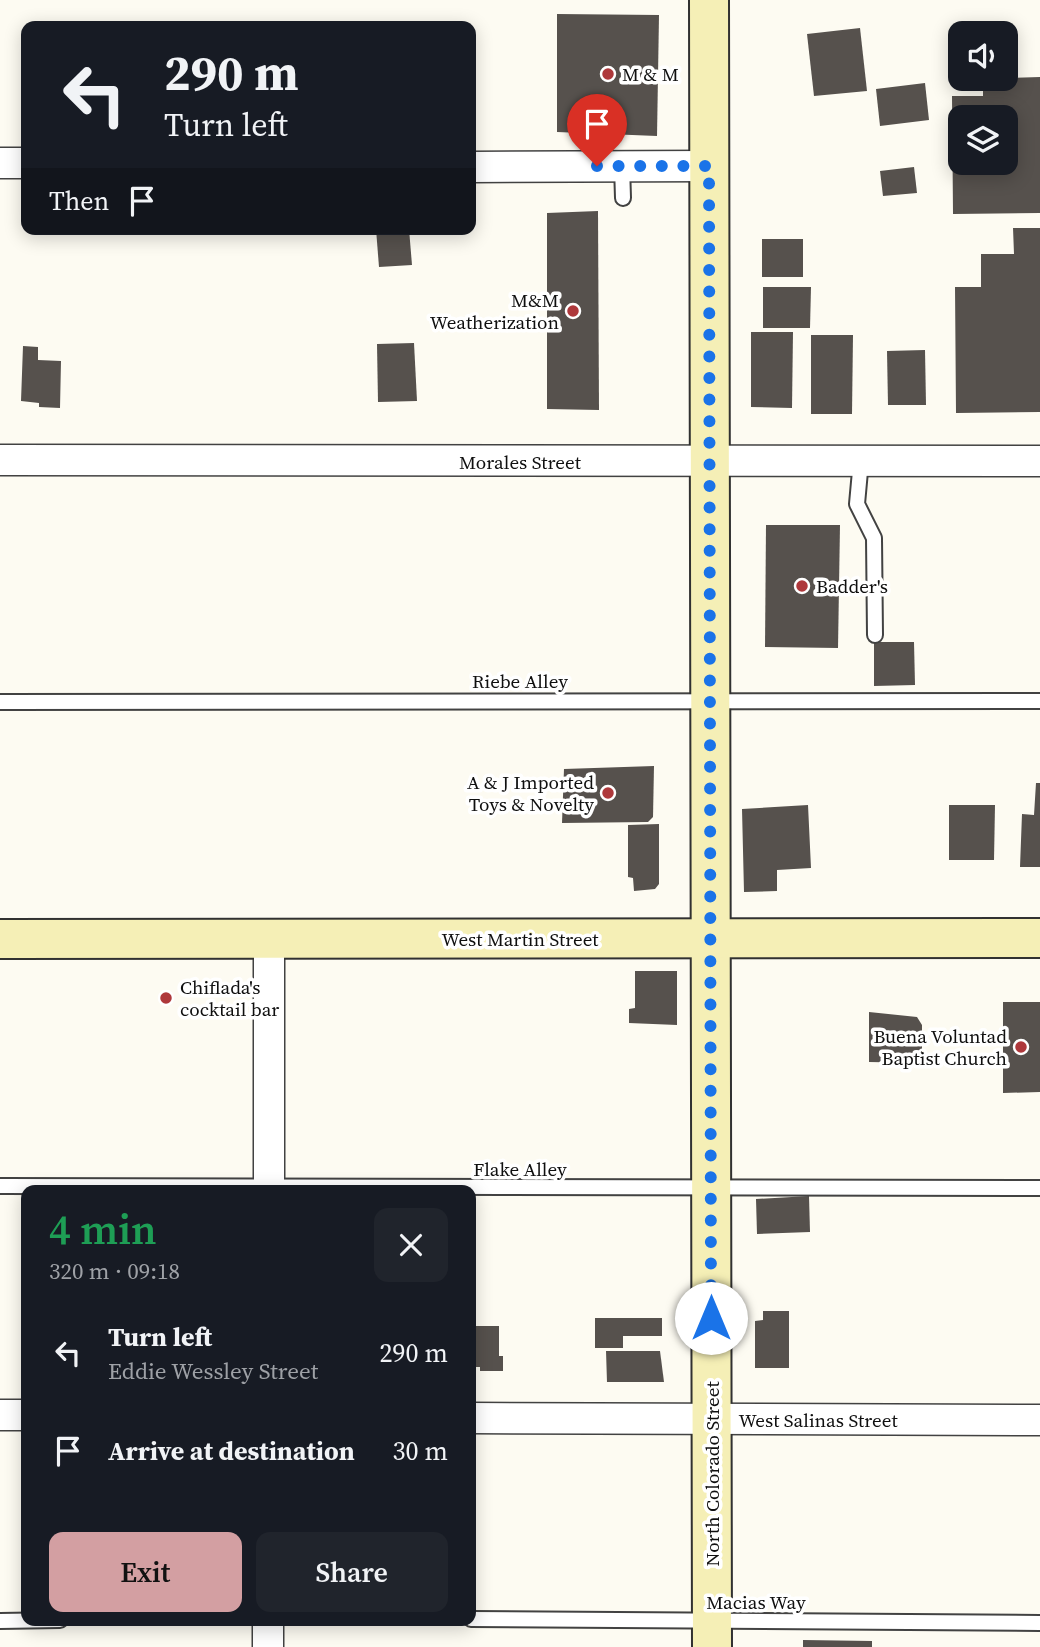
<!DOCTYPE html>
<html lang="en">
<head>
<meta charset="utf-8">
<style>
	:root { --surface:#171b24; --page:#20242c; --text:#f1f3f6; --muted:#9ea1a6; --accent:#d39fa2 }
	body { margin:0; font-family:"Source Serif 4",serif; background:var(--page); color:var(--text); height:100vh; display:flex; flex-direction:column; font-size:26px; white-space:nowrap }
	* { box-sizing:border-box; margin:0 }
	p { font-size:23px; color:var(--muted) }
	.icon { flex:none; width:38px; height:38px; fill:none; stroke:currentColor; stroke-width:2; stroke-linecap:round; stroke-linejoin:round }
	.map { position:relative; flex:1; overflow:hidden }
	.drawer { position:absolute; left:21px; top:1185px; width:455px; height:441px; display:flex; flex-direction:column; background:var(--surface); border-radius:14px; box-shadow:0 4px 18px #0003 }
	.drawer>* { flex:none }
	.banner { position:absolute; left:21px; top:21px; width:455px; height:214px; border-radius:14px; box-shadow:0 4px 18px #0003; background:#171b24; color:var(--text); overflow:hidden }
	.buttons { position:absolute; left:948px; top:21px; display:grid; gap:14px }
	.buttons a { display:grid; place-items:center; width:70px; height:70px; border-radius:14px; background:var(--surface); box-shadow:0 4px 18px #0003; font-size:35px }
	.pin { position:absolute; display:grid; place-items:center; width:60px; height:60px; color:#fff; margin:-72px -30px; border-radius:50% 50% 50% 0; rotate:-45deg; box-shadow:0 0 7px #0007 }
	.pin .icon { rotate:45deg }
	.me { position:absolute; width:77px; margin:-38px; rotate:0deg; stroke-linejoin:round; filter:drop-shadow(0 0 5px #0008) }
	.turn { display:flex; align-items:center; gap:24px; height:147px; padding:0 28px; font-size:32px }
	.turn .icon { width:91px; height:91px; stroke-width:2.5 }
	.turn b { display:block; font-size:49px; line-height:60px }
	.then { display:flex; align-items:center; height:66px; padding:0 28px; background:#0003; gap:14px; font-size:26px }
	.round { display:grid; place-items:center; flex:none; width:74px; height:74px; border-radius:14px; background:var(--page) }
	.summary { display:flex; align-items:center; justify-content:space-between; height:119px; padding:0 28px }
	h1 { font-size:42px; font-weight:600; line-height:52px; color:#1e9e55 }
	.cta { display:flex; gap:14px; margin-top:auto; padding:14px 28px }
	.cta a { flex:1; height:80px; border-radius:14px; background:var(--accent); color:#111; font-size:28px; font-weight:600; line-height:80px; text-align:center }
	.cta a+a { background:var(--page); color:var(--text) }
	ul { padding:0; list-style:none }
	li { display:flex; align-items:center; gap:21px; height:98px; padding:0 28px }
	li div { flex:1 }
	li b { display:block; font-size:26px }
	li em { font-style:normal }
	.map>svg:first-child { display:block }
</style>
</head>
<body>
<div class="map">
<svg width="1040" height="1647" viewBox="0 0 1040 1647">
	<rect width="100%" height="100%" fill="#fdfbf2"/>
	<!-- building -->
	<g fill="#56514d" fill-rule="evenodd">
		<path d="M557,14L659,15L657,136L557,132Z"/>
		<path d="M860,28L867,91L814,96L807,34Z"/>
		<path d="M1040,77V213L953,214L952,96H983V79ZM961,117H1006V163H961Z"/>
		<path d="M925,83L929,120L880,126L876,89Z"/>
		<path d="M914,167L917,193L883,196L880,171Z"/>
		<path d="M598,211L599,410L547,409V213Z"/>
		<path d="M1013,228H1040V412L956,413L955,287H981V254H1014Z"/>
		<path d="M376,229H409L412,265L379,267Z"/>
		<rect x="762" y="239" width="41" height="38"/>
		<path d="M763,287H811L810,328H763Z"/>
		<path d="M751,332H793L792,408L751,407Z"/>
		<path d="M811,335H853L852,414H811Z"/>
		<path d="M414,343L417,401L378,402L377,344Z"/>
		<path d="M23,346L38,347V360L61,361L60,408L39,407V403L21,401Z"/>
		<path d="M925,350L926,405H888L887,351Z"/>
		<path d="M766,525H840L838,648L765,647Z"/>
		<path d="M874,642H914L915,685L874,686Z"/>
		<path d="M654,766L653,817L648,822L562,823L564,769Z"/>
		<path d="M1036,783H1040V867H1020L1022,814L1034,815Z"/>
		<path d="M808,805L811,868L777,870V891L744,892L742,809Z"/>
		<path d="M949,805H995L994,860H949Z"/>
		<path d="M659,824V884L655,889L634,891L633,878L628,877V825Z"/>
		<path d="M635,971H677V1025L629,1023V1009L635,1008Z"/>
		<path d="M1003,1002H1040V1092L1003,1093Z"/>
		<path d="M869,1012L917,1017L922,1025V1063L869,1062Z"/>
		<path d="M809,1196L810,1232L757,1234L756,1199Z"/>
		<path d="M763,1311H789V1368H755V1321L763,1320Z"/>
		<path d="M595,1318H662V1336H623V1348H595Z"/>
		<path d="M471,1326H499V1356H503V1371H480V1367H471Z"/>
		<path d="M606,1351H660L664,1382H607Z"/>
		<path d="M803,1640L872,1641V1647H803Z"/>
	</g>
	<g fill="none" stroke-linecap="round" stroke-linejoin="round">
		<!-- lane casing -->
		<g stroke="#424242" stroke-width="18">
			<g id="lane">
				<path d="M622,166L623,198"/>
				<path d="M861,460L857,504L874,538L875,635"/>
				<path d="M0,702L1040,701"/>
				<path d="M0,1186L1040,1188"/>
				<path d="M471,1619L1040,1623"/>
				<path d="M0,1621L60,1620"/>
			</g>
		</g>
		<!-- street casing -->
		<g stroke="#424242" stroke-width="33">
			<g id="street">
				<path d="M0,163H26"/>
				<path d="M471,167L709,166"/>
				<path d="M0,460L1040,461"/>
				<path d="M269,940V1190"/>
				<path d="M0,1415H26"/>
				<path d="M471,1418L1040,1420"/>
				<path d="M268,1647V1620"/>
			</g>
		</g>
		<!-- secondary casing -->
		<g stroke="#313131" stroke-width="42">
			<g id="secondary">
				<path d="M709,0L712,1647"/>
				<path d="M0,939L1040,938"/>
			</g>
		</g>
		<!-- lane -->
		<use href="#lane" stroke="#fff" stroke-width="14"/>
		<!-- street -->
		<use href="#street" stroke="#fff" stroke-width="30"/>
		<!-- secondary -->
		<use href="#secondary" stroke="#f5efb6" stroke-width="38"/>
	</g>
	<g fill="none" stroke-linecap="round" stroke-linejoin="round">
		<!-- route -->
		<path stroke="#1a73e8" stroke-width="12" stroke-dasharray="0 21.6" d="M597,166H709L711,1318"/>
	</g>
	<!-- markers -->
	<g fill="#ae383b" stroke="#fff" stroke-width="2.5">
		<circle cx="608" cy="74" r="7"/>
		<circle cx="573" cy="311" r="7"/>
		<circle cx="802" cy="586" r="7"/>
		<circle cx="608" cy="793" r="7"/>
		<circle cx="166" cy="998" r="7"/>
		<circle cx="1021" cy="1047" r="7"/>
	</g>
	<g text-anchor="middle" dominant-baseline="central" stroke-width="7" stroke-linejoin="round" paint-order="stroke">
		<!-- poi labels -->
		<g font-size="19" fill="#0f0f0f" stroke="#fff" text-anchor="start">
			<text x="622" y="74">M &amp; M</text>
			<text x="559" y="300" text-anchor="end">M&amp;M<tspan x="559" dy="22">Weatherization</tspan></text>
			<text x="816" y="586">Badder's</text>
			<text x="594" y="782" text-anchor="end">A &amp; J Imported<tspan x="594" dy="22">Toys &amp; Novelty</tspan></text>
			<text x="180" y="987">Chiflada's<tspan x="180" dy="22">cocktail bar</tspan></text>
			<text x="1007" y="1036" text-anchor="end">Buena Voluntad<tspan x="1007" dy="22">Baptist Church</tspan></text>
		</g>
		<!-- street labels -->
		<g font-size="19" fill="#0f0f0f" stroke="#fff">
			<text x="520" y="462">Morales Street</text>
			<text x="520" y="681">Riebe Alley</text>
			<text x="520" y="939">West Martin Street</text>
			<text x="520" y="1169">Flake Alley</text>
			<text x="818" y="1420">West Salinas Street</text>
			<text transform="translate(712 1474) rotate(-90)">North Colorado Street</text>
			<text x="756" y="1602">Macias Way</text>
		</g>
	</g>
</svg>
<div class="buttons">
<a><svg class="icon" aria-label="sound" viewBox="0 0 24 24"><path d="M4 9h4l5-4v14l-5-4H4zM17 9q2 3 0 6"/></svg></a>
<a><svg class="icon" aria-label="layers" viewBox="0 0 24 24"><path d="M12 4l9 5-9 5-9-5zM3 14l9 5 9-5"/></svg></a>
</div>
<div class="pin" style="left:597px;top:166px;background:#d93025"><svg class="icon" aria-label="arrive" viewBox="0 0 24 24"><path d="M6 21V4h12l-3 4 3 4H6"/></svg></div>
<svg class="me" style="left:711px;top:1318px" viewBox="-20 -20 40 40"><circle r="19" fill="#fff"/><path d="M0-13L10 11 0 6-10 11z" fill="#1a73e8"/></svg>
<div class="banner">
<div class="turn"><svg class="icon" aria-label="left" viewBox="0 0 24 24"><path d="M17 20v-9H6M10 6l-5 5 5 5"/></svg><div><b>290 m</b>Turn left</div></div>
<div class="then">Then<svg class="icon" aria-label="arrive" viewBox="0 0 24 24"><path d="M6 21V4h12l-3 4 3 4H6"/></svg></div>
</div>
<section class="drawer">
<div class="summary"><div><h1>4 min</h1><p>320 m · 09:18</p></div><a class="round"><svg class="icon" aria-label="close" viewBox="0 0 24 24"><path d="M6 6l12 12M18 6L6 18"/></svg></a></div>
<ul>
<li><svg class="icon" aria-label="left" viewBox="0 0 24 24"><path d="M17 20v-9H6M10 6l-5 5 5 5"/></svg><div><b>Turn left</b><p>Eddie Wessley Street</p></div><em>290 m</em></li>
<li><svg class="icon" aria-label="arrive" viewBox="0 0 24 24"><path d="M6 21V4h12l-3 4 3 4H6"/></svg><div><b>Arrive at destination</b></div><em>30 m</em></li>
</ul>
<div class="cta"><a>Exit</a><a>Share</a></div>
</section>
</div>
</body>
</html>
